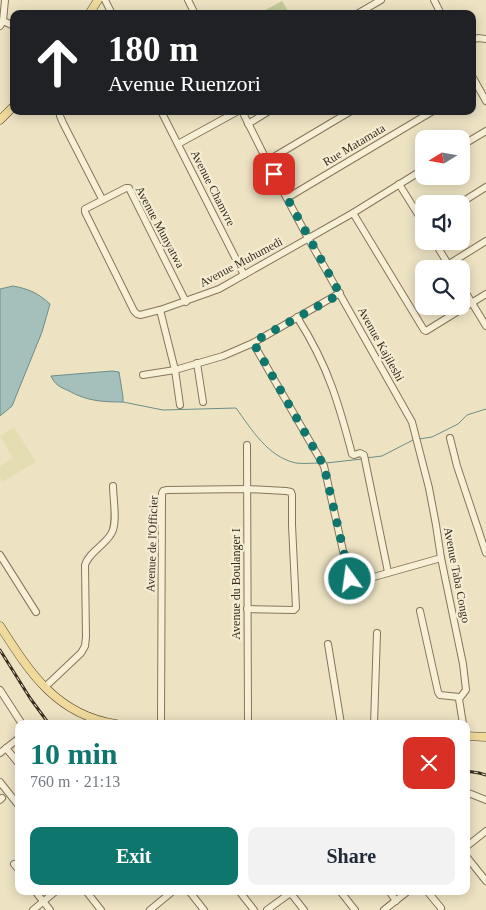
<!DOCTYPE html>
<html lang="en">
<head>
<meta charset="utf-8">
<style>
	:root { --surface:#fff; --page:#f2f2f3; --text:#1f2937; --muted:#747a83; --accent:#0f766e }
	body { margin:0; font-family:Georgia,serif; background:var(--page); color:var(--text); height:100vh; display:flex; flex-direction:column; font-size:19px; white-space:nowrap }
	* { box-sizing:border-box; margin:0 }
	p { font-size:16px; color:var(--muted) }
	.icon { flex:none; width:28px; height:28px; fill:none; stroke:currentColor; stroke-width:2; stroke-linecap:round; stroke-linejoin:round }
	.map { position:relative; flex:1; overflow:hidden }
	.sheet { position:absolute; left:15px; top:720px; width:455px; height:175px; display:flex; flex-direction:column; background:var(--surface); border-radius:10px; box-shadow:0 2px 12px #0003 }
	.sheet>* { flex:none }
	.banner { position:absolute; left:10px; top:10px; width:466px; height:105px; border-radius:10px; box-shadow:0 2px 12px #0003; background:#202124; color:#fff; overflow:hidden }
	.needle { width:32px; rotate:259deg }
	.controls { position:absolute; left:415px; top:130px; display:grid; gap:10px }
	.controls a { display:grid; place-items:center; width:55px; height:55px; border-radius:10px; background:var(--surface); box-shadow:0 2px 12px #0003; font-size:25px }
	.pin { position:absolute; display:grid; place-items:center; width:42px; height:42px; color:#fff; margin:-21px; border-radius:10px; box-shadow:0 2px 8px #0006 }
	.me { position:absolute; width:55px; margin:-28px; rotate:346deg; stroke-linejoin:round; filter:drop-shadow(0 0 4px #0008) }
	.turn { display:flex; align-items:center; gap:18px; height:105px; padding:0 15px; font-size:22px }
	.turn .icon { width:65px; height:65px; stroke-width:2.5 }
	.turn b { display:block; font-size:35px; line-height:42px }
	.round { display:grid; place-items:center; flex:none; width:52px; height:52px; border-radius:10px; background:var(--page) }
	.headline { display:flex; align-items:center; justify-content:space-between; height:85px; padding:0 15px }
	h1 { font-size:30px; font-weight:700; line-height:38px; color:var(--accent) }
	.button { display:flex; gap:10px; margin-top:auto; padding:10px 15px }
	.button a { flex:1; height:58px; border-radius:10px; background:var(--accent); color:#fff; font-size:20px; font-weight:700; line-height:58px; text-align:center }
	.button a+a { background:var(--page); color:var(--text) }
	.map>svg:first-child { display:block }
</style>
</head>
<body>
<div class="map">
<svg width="486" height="910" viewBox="0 0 486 910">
	<rect width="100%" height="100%" fill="#ede3c3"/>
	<!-- farmland -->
	<path fill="#e3ddb1" d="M14,427L36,462L2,482L0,478V466L13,458L0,436Z"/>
	<!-- green -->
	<path fill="#c2cb98" d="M282,1L290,14H258Z"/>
	<!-- water -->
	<g fill="#a5c0ba" stroke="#6c8e88">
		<path d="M13,286C29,289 38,293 50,304L42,332L12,406L0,416V289Z"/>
		<path d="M112,371L119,372L123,397V402C102,402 87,401 69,391C60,387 55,385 51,376Z"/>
	</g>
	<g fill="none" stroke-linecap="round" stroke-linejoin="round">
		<!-- stream -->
		<g stroke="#6c8e88" stroke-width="1">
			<path d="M123,402L163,410L236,408C252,430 268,457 296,463C304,464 312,463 320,463"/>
			<path d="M419,439L432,437L458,424L467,415L486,409"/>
			<path d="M366,458L382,456L413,440"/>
			<path d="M326,463L362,459"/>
		</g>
		<!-- minor casing -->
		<g stroke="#87755a" stroke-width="8">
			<g id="minor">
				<path d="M105,0L112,14"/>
				<path d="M188,0L195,14"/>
				<path d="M434,0L441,14"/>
				<path d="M357,14L381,0"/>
				<path d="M3,21L14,26"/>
				<path d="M0,26L3,21L5,0"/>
				<path d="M472,40L478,38L486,39"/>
				<path d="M472,76L486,101"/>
				<path d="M60,111V116L63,123L102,199"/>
				<path d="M161,111L244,275"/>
				<path d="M242,111L267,161L308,238L412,422L429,488L436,525L441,558L463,664L466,690L459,699L463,724"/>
				<path d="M248,124L269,111"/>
				<path d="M178,144L238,111"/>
				<path d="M461,146L486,131"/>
				<path d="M267,161L351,111"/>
				<path d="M399,184L424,224"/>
				<path d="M287,198L433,111"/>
				<path d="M459,204L486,187"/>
				<path d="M353,213L424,330L426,331L486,294"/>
				<path d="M434,241L451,269"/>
				<path d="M449,264L486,241"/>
				<path d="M461,285L486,326"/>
				<path d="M186,302L129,188H126L85,209V212L134,311L137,314L140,315L160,310L219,289L353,213L424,169"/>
				<path d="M160,310L175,370L223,356L253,343L340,293"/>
				<path d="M297,317C311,339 323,362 332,387C340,409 346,431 352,454L354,455L360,453L364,455L388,572"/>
				<path d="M253,343L324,466L348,573L351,580L356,582L441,558"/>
				<path d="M197,363L203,402"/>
				<path d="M143,375L175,370L180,405"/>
				<path d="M450,438L457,466L486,553"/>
				<path d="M247,445L248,724"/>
				<path d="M0,555L36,612"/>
				<path d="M420,611L438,692L440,695L459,697"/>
				<path d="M328,644L341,724"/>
				<path d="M45,687L81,653L85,646L86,637L85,565C89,552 104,546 111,534C118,524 113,499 113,486"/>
				<path d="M0,690L22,724"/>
				<path d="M161,724L162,493L163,491L167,490L247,489L286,491L291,492L292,495V525L296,608L294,610L247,609"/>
				<path d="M374,724L377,633"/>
				<path d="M6,748L19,764"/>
				<path d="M0,753L19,738"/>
				<path d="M0,782L19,806"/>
				<path d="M466,792L486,800"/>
				<path d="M0,800L2,798"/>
				<path d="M466,847L486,831"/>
				<path d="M466,856L486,881"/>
				<path d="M14,864L19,870"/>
				<path d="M35,891L50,910"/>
				<path d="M86,891L101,910"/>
				<path d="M189,891L204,910"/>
				<path d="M239,891L254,910"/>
				<path d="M289,891L304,910"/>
				<path d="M340,891L355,910"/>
				<path d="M389,891L396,901"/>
				<path d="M427,891L441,908"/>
				<path d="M33,910L56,891"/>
				<path d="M150,910L173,891"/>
				<path d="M267,910L293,891"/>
				<path d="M384,910L408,891"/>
			</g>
		</g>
		<!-- major casing -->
		<g stroke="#55432f" stroke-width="9">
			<g id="major">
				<path d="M89,14L98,0"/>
				<path d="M0,120L14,106"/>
				<path d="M0,626C30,673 57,715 116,724"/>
				<path d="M466,736L486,737"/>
			</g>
		</g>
		<!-- minor -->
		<use href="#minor" stroke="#f8f0d6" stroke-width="6"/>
		<!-- major -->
		<use href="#major" stroke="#efda9c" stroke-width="8"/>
		<!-- rail casing -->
		<g stroke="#372c1e" stroke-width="3">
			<g id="rail">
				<path d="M0,650L30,698L49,724"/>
				<path d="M466,771L479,773L486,775"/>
			</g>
		</g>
		<!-- rail -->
		<use href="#rail" stroke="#f5edd3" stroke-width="1" stroke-dasharray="4" stroke-linecap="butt"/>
	</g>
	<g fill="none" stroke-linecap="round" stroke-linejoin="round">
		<!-- route -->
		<path stroke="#0f766e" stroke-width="9" stroke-dasharray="0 16.2" d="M274,174L340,294L253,342L324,466L350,579"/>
	</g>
	<g text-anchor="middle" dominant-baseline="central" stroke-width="4.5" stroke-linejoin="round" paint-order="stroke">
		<!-- street labels -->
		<g font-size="12" fill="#372c1e" stroke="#f5edd3">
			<text transform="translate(354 145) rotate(-31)">Rue Matamata</text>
			<text transform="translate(213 188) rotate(63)">Avenue Chamvre</text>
			<text transform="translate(160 227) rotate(62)">Avenue Munyatwa</text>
			<text transform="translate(241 262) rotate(-28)">Avenue Muhumedi</text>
			<text transform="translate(381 344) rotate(61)">Avenue Kajileshi</text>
			<text transform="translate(152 544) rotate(-88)">Avenue de l'Officier</text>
			<text transform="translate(457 575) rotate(79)">Avenue Taba Congo</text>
			<text transform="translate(236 584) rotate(-90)">Avenue du Boulanger I</text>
		</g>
	</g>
</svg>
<div class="controls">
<a><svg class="needle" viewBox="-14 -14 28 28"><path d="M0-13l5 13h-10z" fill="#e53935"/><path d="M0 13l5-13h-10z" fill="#747a83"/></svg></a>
<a><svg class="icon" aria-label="sound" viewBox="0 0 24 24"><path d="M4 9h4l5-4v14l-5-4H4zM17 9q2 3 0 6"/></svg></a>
<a><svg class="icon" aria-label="search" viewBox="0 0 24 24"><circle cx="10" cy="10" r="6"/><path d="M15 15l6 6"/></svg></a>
</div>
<div class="pin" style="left:274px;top:174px;background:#d93025"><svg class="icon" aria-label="arrive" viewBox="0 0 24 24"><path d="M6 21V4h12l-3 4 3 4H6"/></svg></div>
<svg class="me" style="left:350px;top:579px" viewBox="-20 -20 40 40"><circle r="17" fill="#0f766e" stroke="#fff" stroke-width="3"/><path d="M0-11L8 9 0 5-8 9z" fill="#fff"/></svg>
<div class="banner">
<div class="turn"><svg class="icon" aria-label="ahead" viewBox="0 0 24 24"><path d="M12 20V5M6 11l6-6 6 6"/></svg><div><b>180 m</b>Avenue Ruenzori</div></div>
</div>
<section class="sheet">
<div class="headline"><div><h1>10 min</h1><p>760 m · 21:13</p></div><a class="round" style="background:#d93025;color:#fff"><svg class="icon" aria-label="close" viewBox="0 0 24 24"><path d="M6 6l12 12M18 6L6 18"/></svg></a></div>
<div class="button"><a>Exit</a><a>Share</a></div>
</section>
</div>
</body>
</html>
